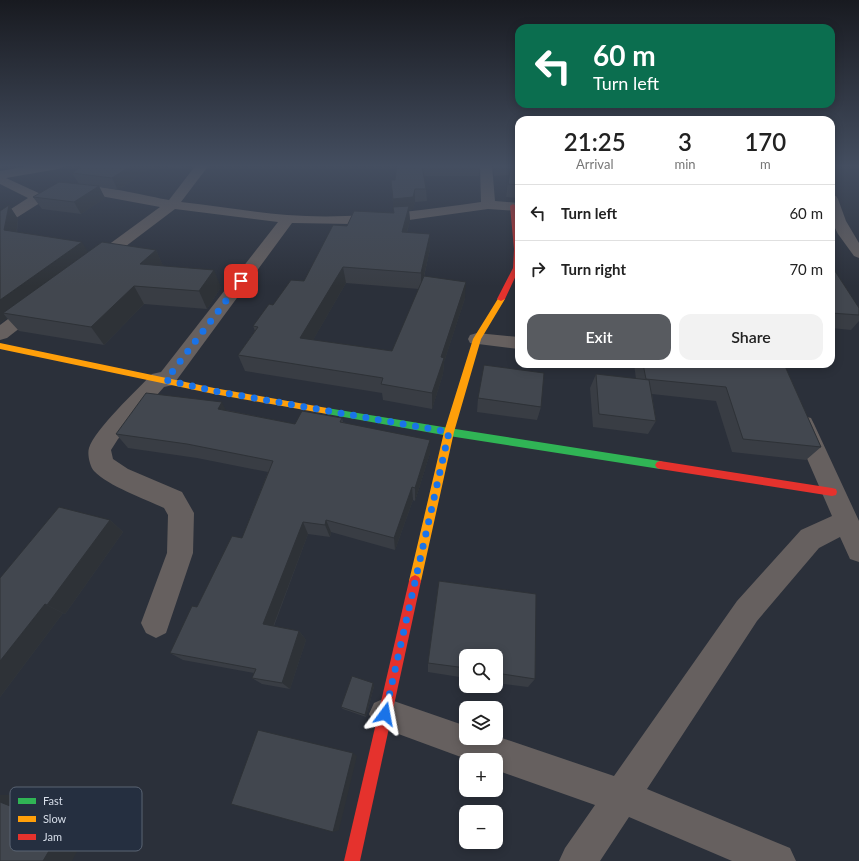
<!DOCTYPE html>
<html lang="en">
<head>
<meta charset="utf-8">
<style>
	:root { --surface:#fff; --page:#f2f2f2; --text:#222; --muted:#767676; --line:#e0e0e0; --accent:#585b60 }
	body { margin:0; font-family:Lato,sans-serif; background:var(--page); color:var(--text); height:100vh; display:flex; flex-direction:column; font-size:15px; white-space:nowrap }
	* { box-sizing:border-box; margin:0 }
	p { font-size:13px; color:var(--muted) }
	.icon { flex:none; width:22px; height:22px; fill:none; stroke:currentColor; stroke-width:2; stroke-linecap:round; stroke-linejoin:round }
	.map { position:relative; flex:1; overflow:hidden }
	.side { position:absolute; left:515px; top:116px; width:320px; height:252px; display:flex; flex-direction:column; background:var(--surface); border-radius:12px; box-shadow:0 2px 10px #0003 }
	.side>* { flex:none }
	.banner { position:absolute; left:515px; top:24px; width:320px; height:84px; border-radius:12px; box-shadow:0 2px 10px #0003; background:#0b6e4f; color:#fff; overflow:hidden }
	.controls { position:absolute; left:459px; top:649px; display:grid; gap:8px }
	.controls a { display:grid; place-items:center; width:44px; height:44px; border-radius:8px; background:var(--surface); box-shadow:0 2px 10px #0003; font-size:20px }
	.pin { position:absolute; display:grid; place-items:center; width:34px; height:34px; color:#fff; margin:-17px; border-radius:8px; box-shadow:0 2px 6px #0006 }
	.me { position:absolute; width:44px; margin:-22px; rotate:13deg; stroke-linejoin:round; filter:drop-shadow(0 0 3px #0008) }
	.turn { display:flex; align-items:center; gap:14px; height:84px; padding:0 12px; font-size:18px }
	.turn .icon { width:52px; height:52px; stroke-width:2.5 }
	.turn b { display:block; font-size:28px; line-height:34px }
	.eta { display:flex; justify-content:space-evenly; align-items:center; height:68px; text-align:center }
	.eta b { font-size:24px; font-weight:600; line-height:28px }
	.action { display:flex; gap:8px; margin-top:auto; padding:8px 12px }
	.action a { flex:1; height:46px; border-radius:12px; background:var(--accent); color:#fff; font-size:16px; font-weight:600; line-height:46px; text-align:center }
	.action a+a { background:var(--page); color:var(--text) }
	ul { padding:0; list-style:none }
	li { display:flex; align-items:center; gap:12px; height:56px; padding:0 12px; border-top:1px solid var(--line) }
	li div { flex:1 }
	li b { display:block; font-size:15px }
	li em { font-style:normal }
	.map>svg:first-child { display:block }
</style>
</head>
<body>
<div class="map">
<svg width="859" height="861" viewBox="0 0 859 861">
	<rect width="100%" height="100%" fill="#2b303a"/>
	<g fill="none" stroke-linecap="round" stroke-linejoin="round">
		<!-- street -->
		<g fill="#66605f" fill-rule="evenodd">
			<path d="M35,165H64L62,168L58,169L6,178L43,195L45,198L43,201L5,225L0,226V216L28,198L0,184V171Z"/>
			<path d="M196,165H209L181,202C217,206 252,212 287,215C352,220 417,211 481,202L480,165H492L495,201L519,203V211L488,209L409,220L352,224L292,223L173,385L164,387L118,439L111,450L113,459L128,469L182,492L194,513L193,553L166,633L156,638L146,633L141,623L167,553L168,515L164,508C145,499 108,486 94,471C90,467 87,454 89,448C95,429 137,390 152,374L161,372L278,222L175,209L101,265L95,267L89,265L87,262L89,259L160,207L95,195L67,192L65,189L67,186C87,181 146,196 169,200Z"/>
			<path d="M831,195L836,196L838,199L846,221L859,243V258L854,256L838,234L831,220Z"/>
			<path d="M37,301L43,302L46,306L43,310L7,338L0,340V325L31,302Z"/>
			<path d="M477,333L519,337V349L470,343L468,339L470,335Z"/>
			<path d="M803,416L811,418L814,424L859,521V562L850,559L840,537L819,548L757,621L647,789L790,848L796,861H732L629,817L600,861H559L565,848L595,805L496,770V760H469L374,725L369,714L374,703L385,698L466,726V738H496V736L614,776L737,601L801,530L832,516L792,424L795,418Z"/>
		</g>
		<!-- fast -->
		<path fill="#30b455" fill-rule="evenodd" d="M327,408L449,428L660,461L663,462L665,465L663,468L660,469L449,436L327,414L323,411Z"/>
		<!-- slow -->
		<g fill="#ff9f0a" fill-rule="evenodd">
			<path d="M499,297H501L505,299L481,339L454,432L421,581L419,585L415,587L411,585L409,581L444,432L473,339Z"/>
			<path d="M0,343L214,388L327,408L331,411L327,414L214,394L0,349Z"/>
		</g>
		<!-- jam -->
		<g fill="#e5322d" fill-rule="evenodd">
			<path d="M513,204L516,206L519,238V269L505,299L501,301L497,299L513,268L514,249L510,206Z"/>
			<path d="M660,461L832,488L836,489L837,492L836,495L832,496L660,469L657,468L655,465L657,462Z"/>
			<path d="M415,575L419,577L421,581L360,861H344L409,581L411,577Z"/>
		</g>
	</g>
	<!-- wall -->
	<g fill="#393d44" fill-rule="evenodd">
		<path d="M84,165H188L183,169L155,165L118,190L99,187L105,198L81,214L42,209L33,197L79,184L72,173Z"/>
		<path d="M397,165H480L479,176H424L426,189L427,201L415,202L413,209L409,210L410,221L407,232L430,249L424,277L465,298L444,362L443,374L432,409L383,400L382,393L245,371L238,355L255,331L253,326L273,305L304,281L347,226L394,213L392,192L395,180ZM346,283L419,289L392,351L313,340Z"/>
		<path d="M493,165H519V198L506,197L509,175L494,176Z"/>
		<path d="M855,165H859V170Z"/>
		<path d="M9,205L18,219L17,232L88,251L156,250L163,266L221,287L207,309L144,304L104,345L19,331L7,318L0,323Z"/>
		<path d="M831,265L859,308V321L851,330L831,328Z"/>
		<path d="M634,364H784L821,447L806,460L732,452L716,401L652,394L656,421L648,434L593,427L590,388L596,374L636,379Z"/>
		<path d="M478,398L541,407L537,420L477,412Z"/>
		<path d="M226,410L295,424L342,418L343,422L430,453L415,501L413,500L395,550L331,532L330,537L308,534L274,626L299,631L306,640L290,689L262,684L252,678L254,673L183,660L170,653L197,607L242,538L268,472L197,458L128,448L116,434Z"/>
		<path d="M110,520L123,532L65,614L63,613L0,697V578Z"/>
		<path d="M439,581L536,594L535,679L528,687L496,683V656H466V678L428,672V663Z"/>
		<path d="M374,686L366,717L343,709L341,707Z"/>
	</g>
	<!-- shaded-wall -->
	<g fill="#2e3237">
		<path d="M132,165H155L118,190L112,178Z"/>
		<path d="M182,165H188L183,169Z"/>
		<path d="M99,186L105,198L81,214L74,202Z"/>
		<path d="M415,189V202L413,209L409,210L410,221L402,247V232L408,210L393,211V199Z"/>
		<path d="M9,205L18,219L15,244L4,230Z"/>
		<path d="M430,234V249L421,289V273Z"/>
		<path d="M82,242L91,256L3,313L7,318L0,323V300Z"/>
		<path d="M156,250L164,268L140,264Z"/>
		<path d="M343,267L346,283L305,354L300,338Z"/>
		<path d="M214,270L221,287L207,309L199,291Z"/>
		<path d="M466,282L465,298L444,362L443,374L432,409V393L441,357Z"/>
		<path d="M134,286L144,304L104,345L91,327Z"/>
		<path d="M222,402L229,417L218,409Z"/>
		<path d="M430,440V453L415,501V488Z"/>
		<path d="M412,487L413,500L395,550L394,538Z"/>
		<path d="M110,520L123,532L65,614L47,605Z"/>
		<path d="M326,520L331,532L330,537L325,525Z"/>
		<path d="M303,522L308,534L271,632L263,624Z"/>
		<path d="M45,604L63,613L0,697V661Z"/>
		<path d="M299,631L306,640L290,689L282,683Z"/>
		<path d="M373,683L374,686L366,717L365,715Z"/>
		<path d="M353,753L357,756L339,830L333,832Z"/>
		<path d="M0,795H15L91,825L72,861H43L0,802Z"/>
	</g>
	<!-- building -->
	<g fill="#42474f" stroke="#2e3237">
		<path d="M84,165H132L112,178L72,173Z"/>
		<path d="M397,165H422L426,189H415L413,197L393,199L391,180H395Z"/>
		<path d="M511,165H519V185L508,184Z"/>
		<path d="M59,182L99,186L74,202L33,197Z"/>
		<path d="M9,205L4,230L82,242L0,300V211Z"/>
		<path d="M409,206L402,232L430,234L421,273L343,267L300,338L392,351L424,276L466,282L441,357L444,358L432,393L381,384L383,378L238,355L258,327L253,326L269,304L273,305L291,280L304,281L333,225L347,226L354,211L394,213L393,207Z"/>
		<path d="M102,242L156,250L140,264L214,270L199,291L134,286L91,327L3,313Z"/>
		<path d="M831,265L859,308V315L831,313Z"/>
		<path d="M643,364H784L821,447L743,439L726,387L646,379Z"/>
		<path d="M484,365L544,373L541,407L478,398Z"/>
		<path d="M596,374L649,380L656,421L599,414Z"/>
		<path d="M146,393L222,402L218,409L295,424L302,411L342,418L340,422L430,440L415,488L412,487L394,538L326,520L325,525L303,522L263,624L299,631L282,683L252,678L256,669L170,653L192,606L197,607L232,536L242,538L273,461L187,444L116,434Z"/>
		<path d="M59,507L110,520L47,605L45,604L0,661V578Z"/>
		<path d="M439,581L536,594L535,679L496,673V656H466V668L428,663Z"/>
		<path d="M352,676L373,683L365,715L341,707Z"/>
		<path d="M258,730L353,753L333,832L231,804Z"/>
		<path d="M0,802L63,827L43,861H0Z"/>
	</g>
	<!-- sky -->
	<linearGradient id="sky" x2="0" y2="1"><stop stop-color="#181a20"/><stop offset="0.58" stop-color="#444e60"/><stop offset="1" stop-color="#444e60" stop-opacity="0"/></linearGradient>
	<rect width="859" height="286" fill="url(#sky)"/>
	<g fill="none" stroke-linecap="round" stroke-linejoin="round">
		<!-- route -->
		<path stroke="#1a73e8" stroke-width="7" stroke-dasharray="0 12.6" d="M241,281L166,380L214,391L449,432L385,714"/>
	</g>
	<!-- legend -->
	<rect x="10" y="787" width="132" height="64" rx="6" fill="#252f40" stroke="#5a6473" stroke-width="1"/>
	<rect x="18" y="798" width="18" height="6" fill="#30b455"/>
	<rect x="18" y="816" width="18" height="6" fill="#ff9f0a"/>
	<rect x="18" y="834" width="18" height="6" fill="#e5322d"/>
	<g font-size="11" fill="#d7dee9">
		<text x="43" y="805">Fast</text>
		<text x="43" y="823">Slow</text>
		<text x="43" y="841">Jam</text>
	</g>
</svg>
<div class="controls">
<a><svg class="icon" aria-label="search" viewBox="0 0 24 24"><circle cx="10" cy="10" r="6"/><path d="M15 15l6 6"/></svg></a>
<a><svg class="icon" aria-label="layers" viewBox="0 0 24 24"><path d="M12 4l9 5-9 5-9-5zM3 14l9 5 9-5"/></svg></a>
<a>+</a>
<a>−</a>
</div>
<div class="pin" style="left:241px;top:281px;background:#d93025"><svg class="icon" aria-label="arrive" viewBox="0 0 24 24"><path d="M6 21V4h12l-3 4 3 4H6"/></svg></div>
<svg class="me" style="left:385px;top:714px" viewBox="-20 -20 40 40"><path d="M0-17L14 15 0 8-14 15z" fill="#1a73e8" stroke="#fff" stroke-width="4"/></svg>
<div class="banner">
<div class="turn"><svg class="icon" aria-label="left" viewBox="0 0 24 24"><path d="M17 20v-9H6M10 6l-5 5 5 5"/></svg><div><b>60 m</b>Turn left</div></div>
</div>
<section class="side">
<div class="eta">
<div><b>21:25</b><p>Arrival</p></div>
<div><b>3</b><p>min</p></div>
<div><b>170</b><p>m</p></div>
</div>
<ul>
<li><svg class="icon" aria-label="left" viewBox="0 0 24 24"><path d="M17 20v-9H6M10 6l-5 5 5 5"/></svg><div><b>Turn left</b></div><em>60 m</em></li>
<li><svg class="icon" aria-label="right" viewBox="0 0 24 24"><path d="M7 20v-9h11M14 6l5 5-5 5"/></svg><div><b>Turn right</b></div><em>70 m</em></li>
</ul>
<div class="action"><a>Exit</a><a>Share</a></div>
</section>
</div>
</body>
</html>
